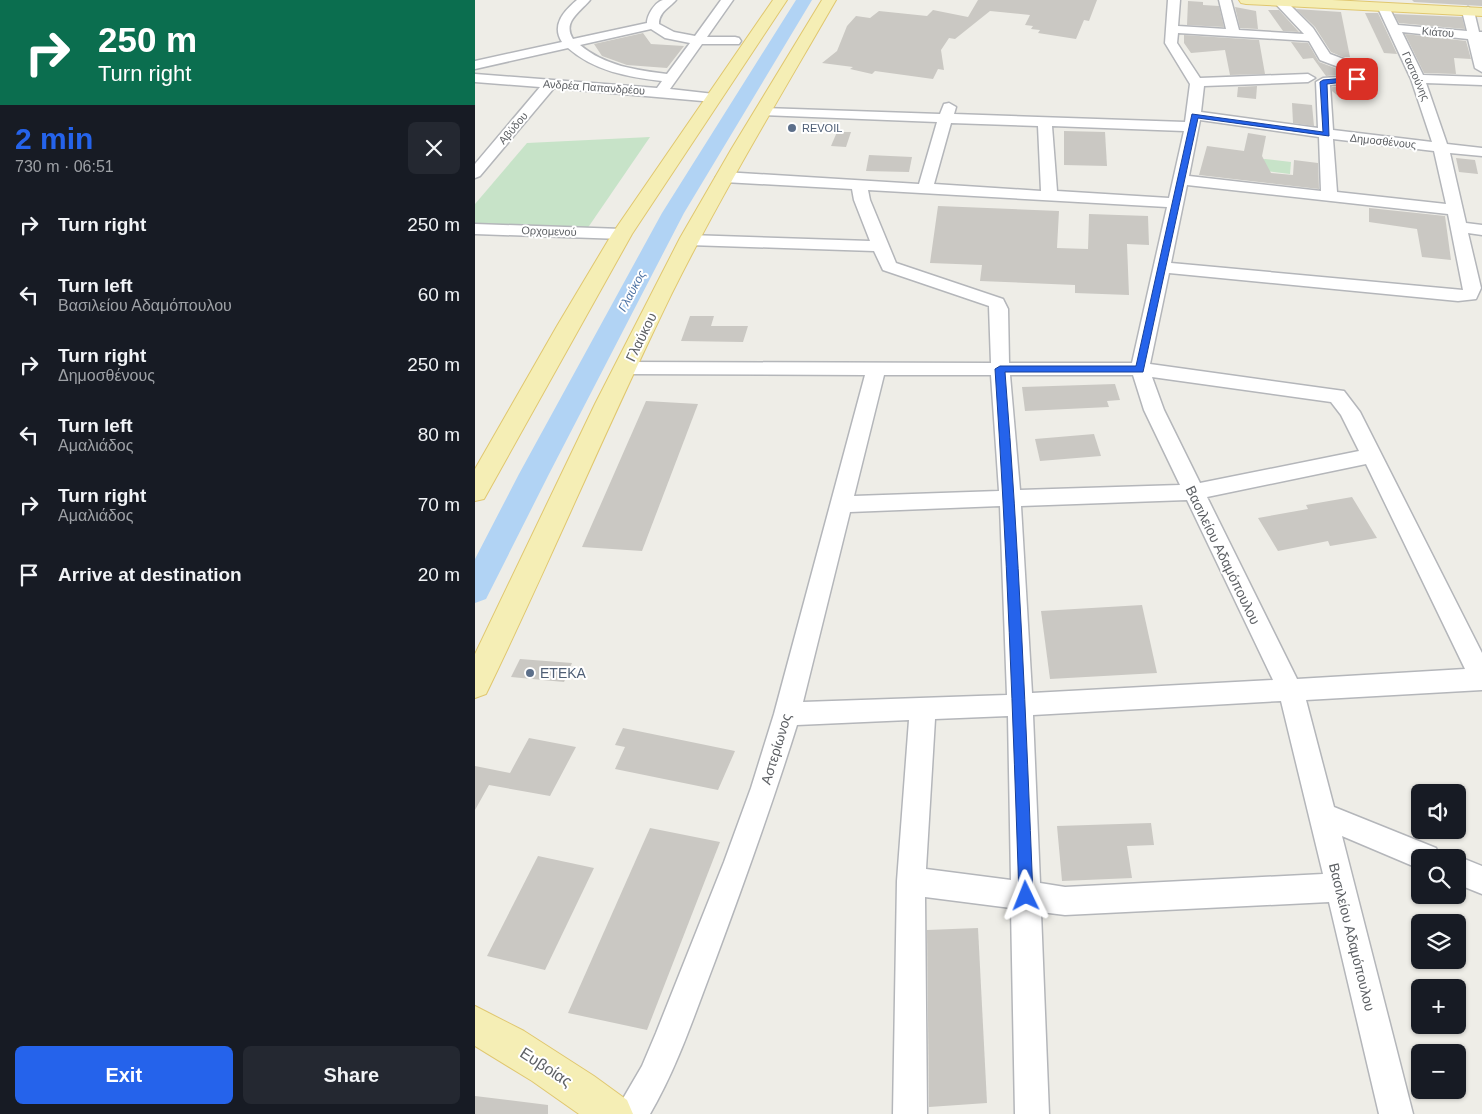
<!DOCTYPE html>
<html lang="en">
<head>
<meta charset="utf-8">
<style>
	:root { --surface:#171b24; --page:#242831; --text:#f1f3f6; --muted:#9ea1a6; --accent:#2563eb }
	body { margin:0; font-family:Helvetica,sans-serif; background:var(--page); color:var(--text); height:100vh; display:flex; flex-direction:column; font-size:19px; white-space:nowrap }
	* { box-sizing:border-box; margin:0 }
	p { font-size:16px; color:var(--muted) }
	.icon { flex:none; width:28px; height:28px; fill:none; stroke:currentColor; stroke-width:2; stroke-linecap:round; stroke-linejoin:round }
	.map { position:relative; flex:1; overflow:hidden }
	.sheet { display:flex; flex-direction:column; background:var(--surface); width:475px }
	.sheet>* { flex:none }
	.hud { background:#0b6e4f; color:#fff; overflow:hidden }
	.buttons { position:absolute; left:936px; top:784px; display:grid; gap:10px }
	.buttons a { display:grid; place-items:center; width:55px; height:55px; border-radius:8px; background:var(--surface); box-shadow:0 1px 4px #0004; font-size:25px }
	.pin { position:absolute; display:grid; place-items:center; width:42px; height:42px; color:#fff; margin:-21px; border-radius:10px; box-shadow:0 2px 8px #0006 }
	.me { position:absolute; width:55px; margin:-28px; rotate:358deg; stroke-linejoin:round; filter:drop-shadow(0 0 4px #0008) }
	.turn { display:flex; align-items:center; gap:18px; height:105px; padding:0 15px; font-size:22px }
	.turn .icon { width:65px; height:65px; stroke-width:2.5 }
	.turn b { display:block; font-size:35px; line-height:42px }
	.round { display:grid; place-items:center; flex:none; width:52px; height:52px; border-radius:8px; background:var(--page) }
	.head { display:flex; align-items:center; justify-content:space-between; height:85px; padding:0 15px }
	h1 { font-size:30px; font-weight:700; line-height:38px; color:var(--accent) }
	.cta { display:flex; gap:10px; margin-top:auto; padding:10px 15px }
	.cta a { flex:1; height:58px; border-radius:8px; background:var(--accent); color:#fff; font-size:20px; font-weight:700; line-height:58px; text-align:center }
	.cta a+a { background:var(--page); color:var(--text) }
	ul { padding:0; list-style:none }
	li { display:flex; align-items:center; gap:15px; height:70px; padding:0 15px }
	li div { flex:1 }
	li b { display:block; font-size:19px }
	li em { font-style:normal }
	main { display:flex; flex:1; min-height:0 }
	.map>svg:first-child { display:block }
</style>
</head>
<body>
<main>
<section class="sheet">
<div class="hud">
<div class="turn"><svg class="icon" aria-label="right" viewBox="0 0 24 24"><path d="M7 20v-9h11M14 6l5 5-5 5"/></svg><div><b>250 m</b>Turn right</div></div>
</div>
<div class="head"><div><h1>2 min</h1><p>730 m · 06:51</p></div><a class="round"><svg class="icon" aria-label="close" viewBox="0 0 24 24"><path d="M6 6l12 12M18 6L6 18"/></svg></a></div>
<ul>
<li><svg class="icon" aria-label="right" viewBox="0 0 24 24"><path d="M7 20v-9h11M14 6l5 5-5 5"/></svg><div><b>Turn right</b></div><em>250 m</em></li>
<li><svg class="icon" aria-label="left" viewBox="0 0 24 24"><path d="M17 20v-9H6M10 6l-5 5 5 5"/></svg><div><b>Turn left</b><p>Βασιλείου Αδαμόπουλου</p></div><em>60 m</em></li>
<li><svg class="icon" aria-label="right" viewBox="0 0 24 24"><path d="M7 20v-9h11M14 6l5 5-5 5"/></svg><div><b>Turn right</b><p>Δημοσθένους</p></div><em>250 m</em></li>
<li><svg class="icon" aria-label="left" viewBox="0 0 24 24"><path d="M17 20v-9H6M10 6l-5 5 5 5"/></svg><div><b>Turn left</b><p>Αμαλιάδος</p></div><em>80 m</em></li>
<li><svg class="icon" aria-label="right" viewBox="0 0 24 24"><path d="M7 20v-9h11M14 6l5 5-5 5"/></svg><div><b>Turn right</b><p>Αμαλιάδος</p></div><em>70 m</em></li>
<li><svg class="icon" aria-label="arrive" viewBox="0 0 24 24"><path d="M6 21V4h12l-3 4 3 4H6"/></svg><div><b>Arrive at destination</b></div><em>20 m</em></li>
</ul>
<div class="cta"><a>Exit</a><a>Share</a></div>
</section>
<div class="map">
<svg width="1007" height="1114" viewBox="0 0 1007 1114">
	<rect width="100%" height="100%" fill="#eeede7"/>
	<!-- green -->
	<g fill="#c7e3c8">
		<path d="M175,137L112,229L0,225V204L52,143Z"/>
		<path d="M790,159L816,162L815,174L774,169L783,160Z"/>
	</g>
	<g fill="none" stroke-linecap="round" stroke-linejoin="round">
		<!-- river -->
		<path fill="#b1d3f4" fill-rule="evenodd" d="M321,0H337L209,213L74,474L11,599L0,603V559L44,474L187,213Z"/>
	</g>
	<!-- building -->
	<g fill="#cac8c3">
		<path d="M503,0H622L614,21L609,20L601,39L563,33L565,30L556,29L558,26L550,25L555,15L515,11L480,39L474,38L466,50L469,70L463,69L458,79L400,71L397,74L375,69L378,67L347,63L362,51L372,26L381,16L395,18L404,11L452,16L458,10L493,17Z"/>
		<path d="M937,0H1007V6L939,2Z"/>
		<path d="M713,1L728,2V5L744,6L749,27L712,25Z"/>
		<path d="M760,7L781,11L783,29L765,28Z"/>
		<path d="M821,9L866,12L875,57H868L856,52L840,27Z"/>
		<path d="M793,10H804L824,32L808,31Z"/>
		<path d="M890,13H903L922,54L909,53Z"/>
		<path d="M919,14L987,17L990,29L924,23Z"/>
		<path d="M168,33L176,44L209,46L192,68L152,65L127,56L119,44Z"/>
		<path d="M930,34L991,41L996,59L979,58L981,74L949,73Z"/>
		<path d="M709,35L784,40L790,74L755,75L750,50L716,53L709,43Z"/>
		<path d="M816,42L833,43L844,62L868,71L872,74L851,76L838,58L828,59Z"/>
		<path d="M878,85L881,100L867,99L857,91V87Z"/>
		<path d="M782,86L781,99L762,97L763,87Z"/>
		<path d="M817,103L837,105L839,126L818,123Z"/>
		<path d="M589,131L630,132L632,166L589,165Z"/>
		<path d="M362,132H376L371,147L356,146Z"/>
		<path d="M773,133L791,136L787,156L796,173L818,175L819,160L843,163L844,189L724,175L732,146L769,151Z"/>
		<path d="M394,155L437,157L434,172L391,171Z"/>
		<path d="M981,158L1000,160L1003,174L984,172Z"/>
		<path d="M463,206L584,211L582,248L613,249L614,214L673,216L674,245L652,244L654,295L600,293V285L505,281L507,265L455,263Z"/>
		<path d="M894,208L970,216L976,260L947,257L942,229L894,222Z"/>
		<path d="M215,316H239L236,326H273L268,342L206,341Z"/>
		<path d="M640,384L645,400L632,401L634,407L550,411L547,387Z"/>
		<path d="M171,401L223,404L167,551L107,547Z"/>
		<path d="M619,434L626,456L565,461L560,439Z"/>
		<path d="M877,497L902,538L855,546L853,541L803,551L783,518L833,509L831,505Z"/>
		<path d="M667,605L682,673L575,679L566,611Z"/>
		<path d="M45,659L97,663L89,682L36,677Z"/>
		<path d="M148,728L260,751L243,790L140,769L150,747L140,745Z"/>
		<path d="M54,738L101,747L75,796L14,785L0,810V766L35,773Z"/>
		<path d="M676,823L679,845L652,846L657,878L587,881L582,826Z"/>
		<path d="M175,828L245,842L172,1030L93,1013Z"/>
		<path d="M63,856L119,868L70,970L12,956Z"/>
		<path d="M503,928L512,1103L454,1107L452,930Z"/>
		<path d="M0,1096L73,1105V1114H0Z"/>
	</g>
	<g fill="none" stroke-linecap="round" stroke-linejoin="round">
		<!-- minor casing -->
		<g stroke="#b4b6ba" stroke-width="3">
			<g id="minor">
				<path d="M102,0H115C105,12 87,22 98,39L172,23C172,15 180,2 188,0C192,0 197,0 201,0C194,8 184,12 184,24L199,32L220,36L246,0H258L232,37H260L264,38L266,41L264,44H227L195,89L239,94L246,98L239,102L79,88L5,176L0,178V164L65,87L0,82V74L182,88L187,81C153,77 119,71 93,48L0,69V61L87,42C76,25 89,11 102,0ZM176,29L190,38L215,43L192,74C161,70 130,66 105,45Z"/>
				<path d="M693,0H705L703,26L751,29L744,0H756L764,30L829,34L797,0H810L838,28L855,54L879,63L890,75L887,82L855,85L858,130L957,142L936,79L903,8L905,5H913L923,25L992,31L987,11L993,7L999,11L1004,32H1007V72L1000,68L993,39L927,32L948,75L1007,77V85L951,83L972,144L1007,148V156L975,153L991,223L1007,225V235L993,233L1006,288L1001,299L983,301L694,273L675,364L869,391L885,412L1007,653V690L831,700L859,807L961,848L965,858H945V869L867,836L938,1114H904L854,902L590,915L566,912L574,1114H540L536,908L450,897L452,1114H418L422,881L434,720L322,725C297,805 269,883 240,961C220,1013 203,1066 175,1114H139L167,1066L181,1033L249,862L276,788L299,714L390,375L151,374L144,372L142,368L144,364L151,362L516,363L514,306L408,270L399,251L214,245L208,243L206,240L208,237L214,235L395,241L379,200L377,189L249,182L244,180L241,177L244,174L249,172L444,184L462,122L284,115L282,112L289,108L465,114L469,104L474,103L481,107L479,114L710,122L715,84L690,43ZM703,33L834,41L845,60L869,69L876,76L848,78L841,82L843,128L726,112L729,86L833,82L840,78L833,74L725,78L702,43ZM725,120L844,137L846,191L714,176ZM476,123L563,126L566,191L459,184ZM577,126L709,131L694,198L582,191ZM858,139L959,151L971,204L862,192ZM712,185L973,214L988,290L696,263ZM393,190L692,207L657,363H534L533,309L528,299L421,263L395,200ZM409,375H516L524,491L379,496ZM535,375H658L669,410L705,485L545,490ZM677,377L856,402L866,415L884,451L725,483L689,410ZM891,464L990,669L822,679L732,497ZM712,500L798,680L557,693L546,506ZM525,506L532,695L328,702L375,512ZM806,701L848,874L590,887L565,883L558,715ZM533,716L536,880L451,869L460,719Z"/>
				<path d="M0,224L147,229L153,231L155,234L153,237L147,239L0,234Z"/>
				<path d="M982,856L1007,866V894L982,884V858H979Z"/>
			</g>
		</g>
		<!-- major casing -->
		<g stroke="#e0c76f" stroke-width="2">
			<g id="major">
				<path d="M298,0H312L157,234L9,499L0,501V469L82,326L137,234Z"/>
				<path d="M347,0H361C305,97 247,193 197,293C132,426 75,562 11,694L0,698V654L120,404L205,238L257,148Z"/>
				<path d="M764,0H857L1007,8V16L771,4L766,3Z"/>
				<path d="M0,1006L49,1031L119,1076L152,1100L158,1114H104L57,1081L0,1046Z"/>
			</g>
		</g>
		<!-- minor -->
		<use href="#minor" fill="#fff" fill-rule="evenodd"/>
		<!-- major -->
		<use href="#major" fill="#f5eeb5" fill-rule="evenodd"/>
	</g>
	<!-- route -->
	<path fill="#2563eb" stroke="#184099" d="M882,77L886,79L885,80L852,84L854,136L723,118L668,372H530C544,547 551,721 558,896L556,902L551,904L546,902L544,896C538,720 532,545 520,369L525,366H661L717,114L848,132L845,82L848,80Z"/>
	<!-- markers -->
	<g fill="#5c6f8a" stroke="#fff" stroke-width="2">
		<circle cx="317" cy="128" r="5"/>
		<circle cx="55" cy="673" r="5"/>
	</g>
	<g text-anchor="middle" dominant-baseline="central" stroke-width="4" stroke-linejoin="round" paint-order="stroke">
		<!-- far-street labels -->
		<g font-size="11" fill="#5e6165" stroke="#fff">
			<text transform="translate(963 32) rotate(5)">Κιάτου</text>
			<text transform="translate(941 76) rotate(66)">Γαστούνης</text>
			<text transform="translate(119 87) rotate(4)">Ανδρέα Παπανδρέου</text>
			<text transform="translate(38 128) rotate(-50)">Αβύδου</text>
			<text transform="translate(908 141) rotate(6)">Δημοσθένους</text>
			<text transform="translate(74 231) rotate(2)">Ορχομενού</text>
		</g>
		<!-- far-service labels -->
		<g font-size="11" fill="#4e5e75" stroke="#fff" text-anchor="start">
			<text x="327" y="128">REVOIL</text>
		</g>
		<!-- far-water labels -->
		<g font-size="12" font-style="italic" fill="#4f74a5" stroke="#fff">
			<text transform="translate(157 291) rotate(-62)">Γλαύκος</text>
		</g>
		<!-- street labels -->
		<g font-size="14" fill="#5e6165" stroke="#fff">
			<text transform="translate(166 337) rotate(-64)">Γλαύκου</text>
			<text transform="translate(748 555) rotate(64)">Βασιλείου Αδαμόπουλου</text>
			<text transform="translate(301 749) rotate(-73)">Αστερίωνος</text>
			<text transform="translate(877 937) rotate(76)">Βασιλείου Αδαμόπουλου</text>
		</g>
		<!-- service labels -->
		<g font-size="14" fill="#4e5e75" stroke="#fff" text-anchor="start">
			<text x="65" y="673">ΕΤΕΚΑ</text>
		</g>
		<!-- near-street labels -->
		<g font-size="16" fill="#5e6165" stroke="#fff">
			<text transform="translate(71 1067) rotate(33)">Ευβοίας</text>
		</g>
	</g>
</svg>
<div class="buttons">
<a><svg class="icon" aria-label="sound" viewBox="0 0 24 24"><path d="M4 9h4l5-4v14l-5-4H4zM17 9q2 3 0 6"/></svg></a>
<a><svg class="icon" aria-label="search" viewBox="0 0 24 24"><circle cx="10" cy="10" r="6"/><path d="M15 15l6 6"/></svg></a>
<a><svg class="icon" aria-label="layers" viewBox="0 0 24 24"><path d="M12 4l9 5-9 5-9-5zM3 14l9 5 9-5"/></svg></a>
<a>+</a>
<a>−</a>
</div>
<div class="pin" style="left:882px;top:79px;background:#d93025"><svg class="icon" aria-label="arrive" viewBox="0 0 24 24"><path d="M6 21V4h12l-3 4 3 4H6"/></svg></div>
<svg class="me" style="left:551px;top:896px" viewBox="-20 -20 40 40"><path d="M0-17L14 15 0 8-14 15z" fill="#2563eb" stroke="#fff" stroke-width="4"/></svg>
</div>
</main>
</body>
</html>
